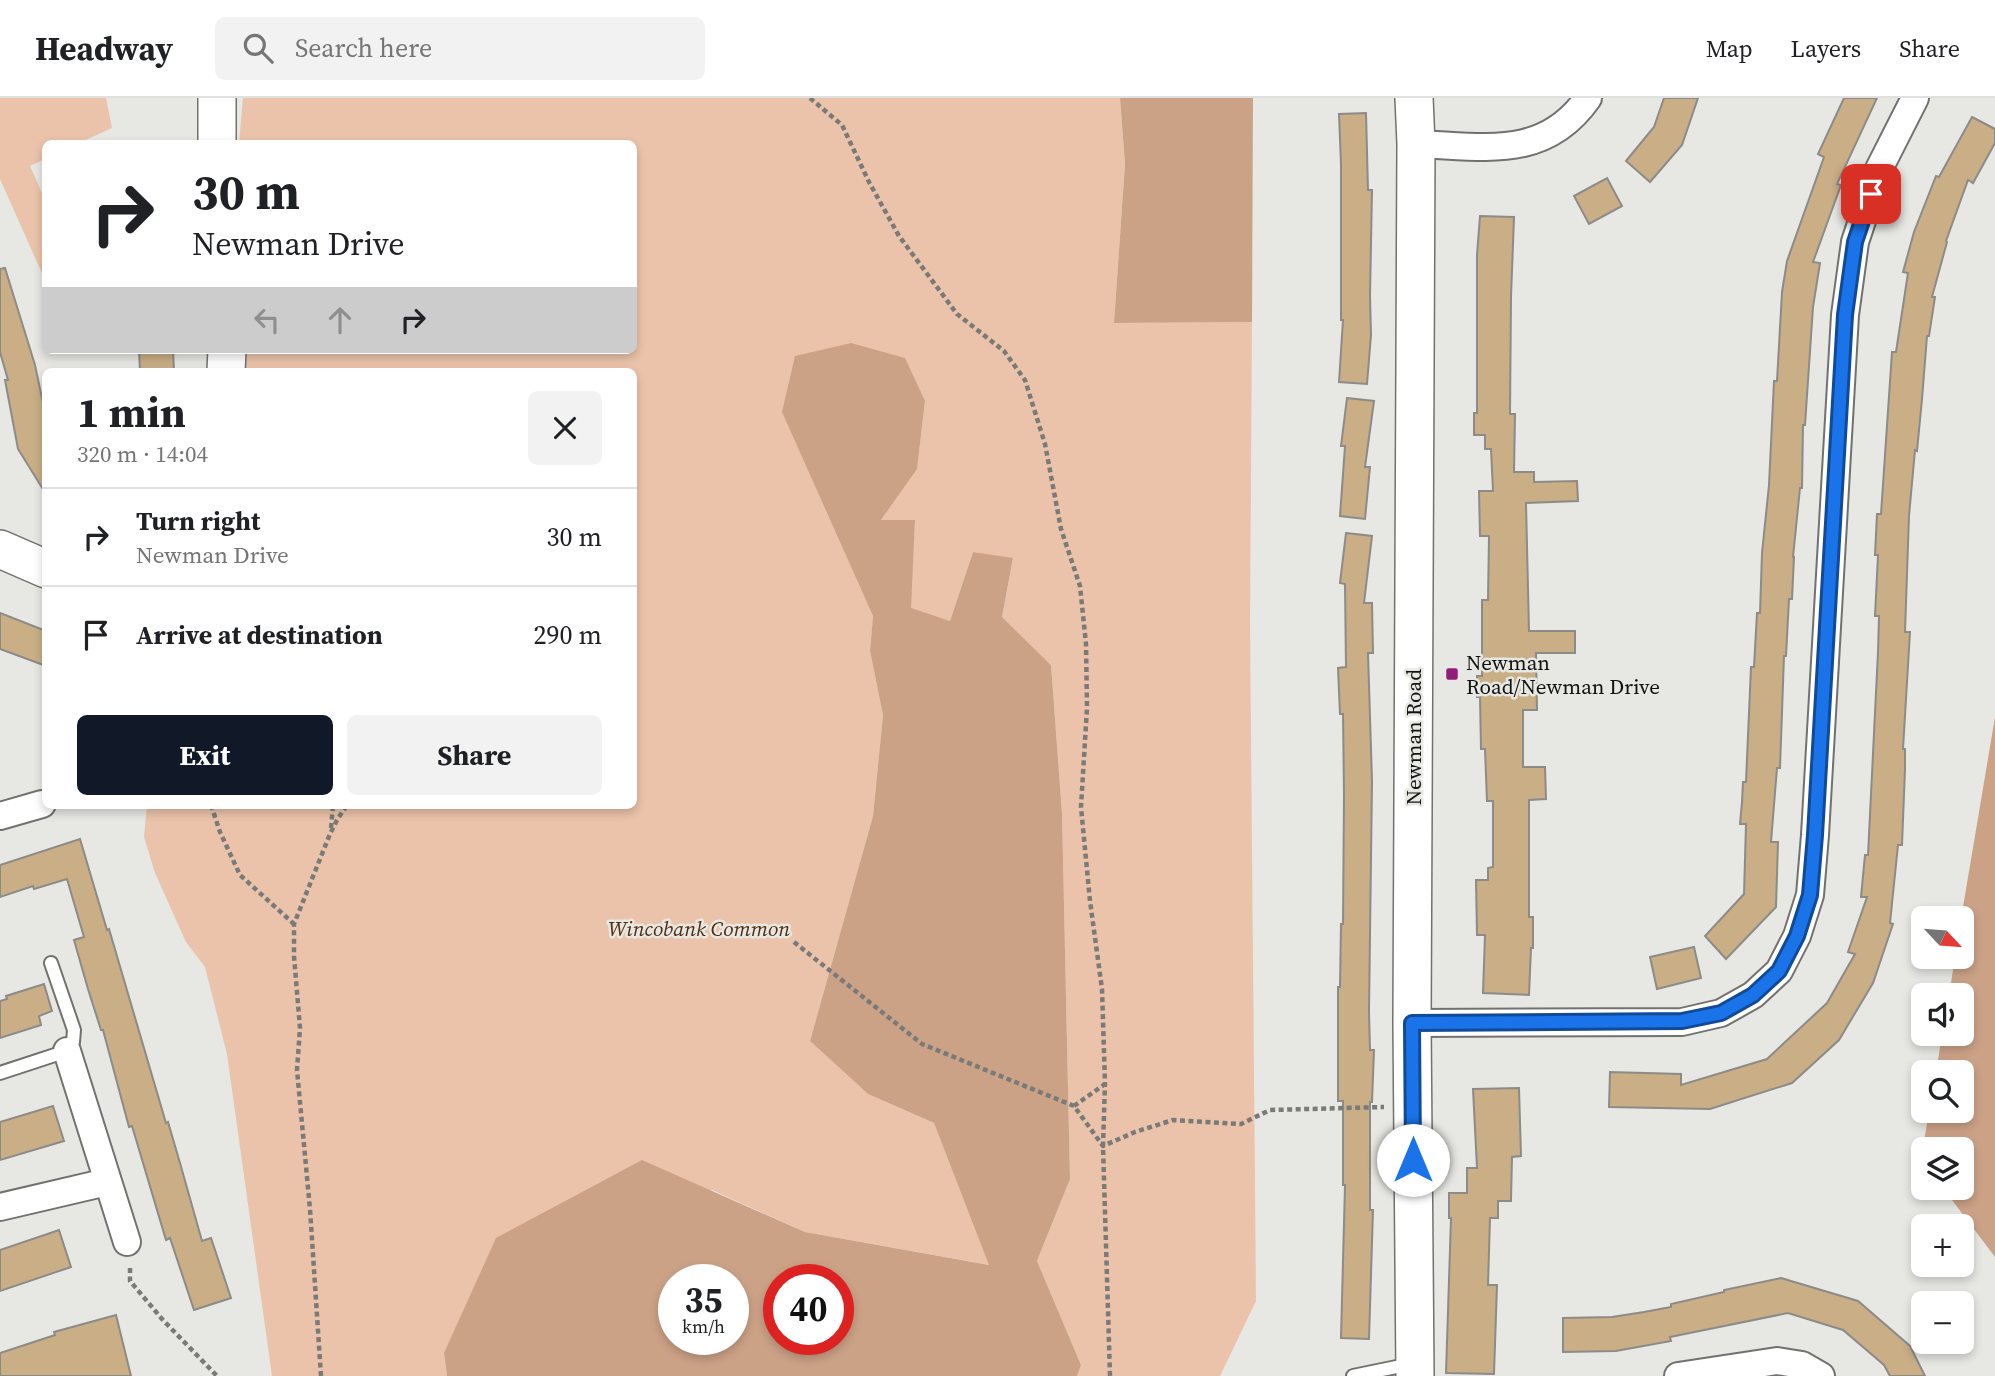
<!DOCTYPE html>
<html lang="en">
<head>
<meta charset="utf-8">
<style>
	:root { --surface:#fff; --page:#f2f2f2; --text:#202124; --muted:#757577; --line:#e0e0e0; --accent:#111827 }
	body { margin:0; font-family:"Source Serif 4",serif; background:var(--page); color:var(--text); height:100vh; display:flex; flex-direction:column; font-size:26px; white-space:nowrap }
	* { box-sizing:border-box; margin:0 }
	p { font-size:23px; color:var(--muted) }
	.icon { flex:none; width:38px; height:38px; fill:none; stroke:currentColor; stroke-width:2; stroke-linecap:round; stroke-linejoin:round }
	.map { position:relative; flex:1; overflow:hidden }
	.drawer { position:absolute; left:42px; top:270px; width:595px; height:441px; display:flex; flex-direction:column; background:var(--surface); border-radius:10px; box-shadow:0 4px 10px #0003 }
	.drawer>* { flex:none }
	.top-card { position:absolute; left:42px; top:42px; width:595px; height:214px; border-radius:10px; box-shadow:0 4px 10px #0003; background:#fff; color:var(--text); overflow:hidden }
	.needle { width:46px; rotate:116deg }
	.controls { position:absolute; left:1911px; top:808px; display:grid; gap:14px }
	.controls a { display:grid; place-items:center; width:63px; height:63px; border-radius:10px; background:var(--surface); box-shadow:0 4px 10px #0003; font-size:35px }
	.speed { position:absolute; left:658px; top:1166px; display:flex; gap:14px; font-size:35px; font-weight:700; text-align:center }
	.speed>* { display:grid; place-content:center; width:91px; height:91px; border-radius:50%; background:var(--surface); box-shadow:0 4px 10px #0003; line-height:1 }
	.speed small { font-size:18px; font-weight:400 }
	.speed .limit { border:10px solid #d22; background:#fff; color:#111 }
	.pin { position:absolute; display:grid; place-items:center; width:60px; height:60px; color:#fff; margin:-30px; border-radius:14px; box-shadow:0 4px 10px #0006 }
	.me { position:absolute; width:77px; margin:-38px; rotate:0deg; stroke-linejoin:round; filter:drop-shadow(0 0 5px #0008) }
	.turn { display:flex; align-items:center; gap:24px; height:147px; padding:0 35px; font-size:32px }
	.turn .icon { width:91px; height:91px; stroke-width:2.5 }
	.turn b { display:block; font-size:49px; line-height:60px }
	.lanes { display:flex; align-items:center; height:66px; padding:0 35px; background:#0003; justify-content:center; gap:35px; direction:ltr }
	.lanes .off { opacity:.35 }
	.round { display:grid; place-items:center; flex:none; width:74px; height:74px; border-radius:10px; background:var(--page) }
	.head { display:flex; align-items:center; justify-content:space-between; height:119px; padding:0 35px }
	h1 { font-size:42px; font-weight:700; line-height:52px }
	.action { display:flex; gap:14px; margin-top:auto; padding:14px 35px }
	.action a { flex:1; height:80px; border-radius:10px; background:var(--accent); color:#fff; font-size:28px; font-weight:700; line-height:80px; text-align:center }
	.action a+a { background:var(--page); color:var(--text) }
	ul { padding:0; list-style:none }
	li { display:flex; align-items:center; gap:21px; height:98px; padding:0 35px; border-top:2px solid var(--line) }
	li div { flex:1 }
	li b { display:block; font-size:26px }
	li em { font-style:normal }
	header { display:flex; align-items:center; gap:42px; box-sizing:border-box; height:98px; padding:0 35px; background:var(--surface); border-bottom:2px solid var(--line) }
	header strong { font-size:33px }
	nav { display:flex; gap:38px; margin-inline-start:auto; font-size:24px }
	.search { width:490px; height:63px; background:var(--page); display:flex; align-items:center; gap:18px; box-sizing:border-box; padding:0 24px; border-radius:10px; color:var(--muted); font-size:26px }
	.map>svg:first-child { display:block }
</style>
</head>
<body>
<header>
<strong>Headway</strong>
<div class="search"><svg class="icon" aria-label="search" viewBox="0 0 24 24"><circle cx="10" cy="10" r="6"/><path d="M15 15l6 6"/></svg>Search here</div>
<nav><a>Map</a><a>Layers</a><a>Share</a></nav>
</header>
<div class="map">
<svg width="1995" height="1278" viewBox="0 0 1995 1278">
	<rect width="100%" height="100%" fill="#e7e7e3"/>
	<!-- green -->
	<g fill="#ebc3aa">
		<path d="M0,0H106L112,30L79,45L46,46L45,61L30,68L45,102V182L0,81Z"/>
		<path d="M243,0H1120L1125,66L1114,225L1252,224L1250,525L1256,1203L1220,1278H1077L1081,1267L1037,1163L1070,1081L1062,715L1051,567L1002,519L1013,461L973,454L950,523L910,511L915,422H881L917,370L925,303L783,314L873,518L870,553L883,617L873,718L810,943L868,996L934,1025L990,1167L805,1134L712,1092L444,1255L447,1278H272L227,956L205,869L186,844L155,775L144,739L147,707H634V273H238V252H634V46L239,45Z"/>
	</g>
	<!-- forest -->
	<g fill="#cca287" fill-rule="evenodd">
		<path d="M1120,0H1253L1252,224L1114,225L1125,66Z"/>
		<path d="M851,245L905,260L925,303L917,371L881,422H915L911,510L950,523L973,454L1013,460L1002,519L1051,567L1062,715L1070,1081L1037,1163L1081,1267L1077,1278H447L444,1255L496,1140L642,1062L805,1134L989,1167L934,1025L868,996L810,943L873,718L883,617L870,553L873,518L782,314L795,258ZM674,1181H733V1241H674ZM779,1181H838V1241H779Z"/>
		<path d="M1995,619V1159L1943,1090H1962V1052H1923V1065L1921,1062L1929,1013H1962V975H1936L1942,936H1962V898H1949L1955,859H1962L1961,821Z"/>
	</g>
	<!-- building -->
	<g fill="#c9ae86" stroke="#8d8b88" stroke-width="2">
		<path d="M1664,0H1698L1682,47L1650,84L1626,63L1654,29Z"/>
		<path d="M1844,0H1877L1837,86L1841,87L1813,164L1820,165L1813,209L1805,327H1803L1802,390H1800L1793,459H1794L1792,501H1789L1786,558H1784L1780,670H1777L1771,744H1778L1776,809L1726,861L1705,838L1744,796L1746,726H1740L1742,704L1743,684H1746L1751,569H1754L1757,515H1760L1762,455L1769,387L1774,283H1777L1782,194L1787,163L1824,59L1818,56Z"/>
		<path d="M1366,15L1368,92H1372L1370,198L1371,237L1367,286L1339,284L1343,222H1341V66L1339,16Z"/>
		<path d="M1972,19L1995,31V45L1973,85L1968,82L1946,143L1947,144L1932,199H1935L1929,238H1927L1922,301L1917,353L1915,352L1909,418L1905,534H1910L1903,651H1905V671L1902,747H1898L1890,825L1893,826L1873,885L1839,942L1792,985L1710,1011L1609,1009L1610,974L1681,976V987L1767,961L1827,905L1855,856L1848,854L1867,799H1861L1865,757H1868L1878,554L1879,518H1875L1878,457H1875L1877,416H1881L1892,254H1896L1908,175L1903,174L1914,134L1936,78L1939,79Z"/>
		<path d="M1607,80L1622,108L1589,126L1574,98Z"/>
		<path d="M1480,118L1514,119L1511,199L1510,316H1515L1514,374H1534V384L1577,383L1578,403L1526,405L1529,533H1575V555H1536L1537,612H1523V669H1545L1546,701L1529,702V819H1533V850H1531L1529,897L1483,895L1485,837H1477L1476,782H1488V770L1493,769V703H1487L1485,651H1481L1480,599H1477V578H1482V502H1488L1489,438H1480L1479,393H1493L1491,351H1485V337H1474V315H1477V157Z"/>
		<path d="M5,170L35,267L46,319V396L18,351L5,282H8L0,254V171Z"/>
		<path d="M139,252H173L174,273H140Z"/>
		<path d="M1347,300L1374,303L1365,369H1370L1365,421L1340,418L1345,348H1341Z"/>
		<path d="M1346,435L1372,438L1364,505H1372L1373,555H1368L1372,683L1369,914L1370,952H1374L1372,1004H1370V1112H1373L1369,1241L1341,1240L1345,1087H1343V1003H1338V889H1340L1341,826H1343L1344,696L1343,616H1340L1338,570L1346,569L1345,486L1340,485Z"/>
		<path d="M0,515L46,533V568L0,551Z"/>
		<path d="M80,741L107,832L109,831L166,1025L168,1024L180,1065L202,1143L211,1140L231,1200L194,1212L170,1140L166,1142L132,1028L129,1029L103,932H101L88,891L74,842L84,839L67,781L34,791L33,788L0,799V767Z"/>
		<path d="M1694,849L1701,880L1657,891L1650,859Z"/>
		<path d="M44,886L52,913L39,918L41,927L0,940V903L7,901L6,898Z"/>
		<path d="M1519,990L1521,1058L1512,1059L1511,1103H1498V1120H1490L1488,1187H1497L1494,1276L1446,1275L1451,1120H1449V1095H1467V1070H1477L1473,991Z"/>
		<path d="M53,1008L64,1043L0,1062V1024Z"/>
		<path d="M59,1132L71,1169L0,1193V1152Z"/>
		<path d="M1781,1180L1858,1203L1910,1248L1925,1278H1890L1884,1267L1843,1232L1788,1215L1670,1239L1671,1243L1616,1253L1563,1254V1220L1612,1219L1644,1214L1671,1209V1206L1724,1194V1192Z"/>
		<path d="M116,1217L131,1278H0V1255L55,1237L54,1234Z"/>
	</g>
	<g fill="none" stroke-linecap="round" stroke-linejoin="round">
		<!-- lane casing -->
		<g stroke="#72716e" stroke-width="16">
			<g id="lane">
				<path d="M0,975L67,953L73,944L74,932L51,865"/>
				<path d="M1353,1278L1411,1266"/>
			</g>
		</g>
		<!-- street casing -->
		<g stroke="#72716e" stroke-width="30">
			<g id="street">
				<path d="M1416,46C1483,48 1544,63 1588,0"/>
				<path d="M0,718L42,706"/>
				<path d="M1412,925L1682,924L1721,915L1753,897L1779,873L1797,838L1810,797L1815,737L1845,217L1855,144L1879,71L1915,0"/>
				<path d="M67,953L127,1144"/>
				<path d="M0,1109L107,1084"/>
				<path d="M1678,1278L1777,1263L1802,1267L1821,1278"/>
			</g>
		</g>
		<!-- secondary casing -->
		<g stroke="#72716e" stroke-width="40">
			<g id="secondary">
				<path d="M1414,0L1416,46L1412,925L1415,1278"/>
				<path d="M217,46V0"/>
				<path d="M226,273L227,252"/>
				<path d="M0,451L46,471"/>
			</g>
		</g>
		<!-- path -->
		<g stroke="#7a7a78" stroke-width="4.5" stroke-dasharray="5 3.5" stroke-linecap="butt">
			<path d="M810,0L842,27L869,84L899,138L957,216L1004,253L1025,282L1045,346L1061,431L1080,488L1086,546L1087,610L1081,709L1090,803L1102,891L1105,985L1103,1048L1110,1278"/>
			<path d="M211,707L220,734L240,777L294,826"/>
			<path d="M331,730L333,707"/>
			<path d="M794,844L922,946L1074,1008L1103,1048L1135,1034L1173,1022L1241,1026L1270,1012L1384,1009"/>
			<path d="M1074,1008L1105,986"/>
			<path d="M130,1170V1183L162,1221L217,1278"/>
			<path d="M321,1278L310,1111L297,972L300,930L294,858V826L330,736L337,722L347,707"/>
		</g>
		<!-- lane -->
		<use href="#lane" stroke="#fff" stroke-width="12"/>
		<!-- street -->
		<use href="#street" stroke="#fff" stroke-width="26"/>
		<!-- secondary -->
		<use href="#secondary" stroke="#fff" stroke-width="37"/>
	</g>
	<g fill="none" stroke-linecap="round" stroke-linejoin="round">
		<!-- route casing -->
		<g stroke="#114b97" stroke-width="18">
			<path id="route" d="M1413,1062L1412,925L1682,923L1721,915L1753,897L1779,873L1797,838L1810,797L1815,737L1845,217L1855,144L1871,96"/>
		</g>
		<!-- route -->
		<use href="#route" stroke="#1a73e8" stroke-width="12"/>
	</g>
	<!-- markers -->
	<rect fill="#941c79" stroke="#e7e7e3" stroke-width="2.5" x="1445" y="569" width="14" height="14" rx="3.5"/>
	<g text-anchor="middle" dominant-baseline="central" stroke-width="5" stroke-linejoin="round" paint-order="stroke">
		<!-- poi labels -->
		<g font-size="21" fill="#121211" stroke="#e7e7e3" text-anchor="start">
			<text x="1466" y="564">Newman<tspan x="1466" dy="24">Road/Newman Drive</tspan></text>
		</g>
		<!-- street labels -->
		<g font-size="21" fill="#121211" stroke="#e7e7e3">
			<text transform="translate(1413 639) rotate(-90)">Newman Road</text>
		</g>
		<!-- park labels -->
		<g font-size="21" font-style="italic" fill="#542b0d" stroke="#e7e7e3">
			<text x="699" y="830">Wincobank Common</text>
		</g>
	</g>
</svg>
<div class="controls">
<a><svg class="needle" viewBox="-14 -14 28 28"><path d="M0-13l5 13h-10z" fill="#e53935"/><path d="M0 13l5-13h-10z" fill="#757577"/></svg></a>
<a><svg class="icon" aria-label="sound" viewBox="0 0 24 24"><path d="M4 9h4l5-4v14l-5-4H4zM17 9q2 3 0 6"/></svg></a>
<a><svg class="icon" aria-label="search" viewBox="0 0 24 24"><circle cx="10" cy="10" r="6"/><path d="M15 15l6 6"/></svg></a>
<a><svg class="icon" aria-label="layers" viewBox="0 0 24 24"><path d="M12 4l9 5-9 5-9-5zM3 14l9 5 9-5"/></svg></a>
<a>+</a>
<a>−</a>
</div>
<div class="speed"><div>35<small>km/h</small></div><div class="limit">40</div></div>
<div class="pin" style="left:1871px;top:96px;background:#d93025"><svg class="icon" aria-label="arrive" viewBox="0 0 24 24"><path d="M6 21V4h12l-3 4 3 4H6"/></svg></div>
<svg class="me" style="left:1413px;top:1062px" viewBox="-20 -20 40 40"><circle r="19" fill="#fff"/><path d="M0-13L10 11 0 6-10 11z" fill="#1a73e8"/></svg>
<div class="top-card">
<div class="turn"><svg class="icon" aria-label="right" viewBox="0 0 24 24"><path d="M7 20v-9h11M14 6l5 5-5 5"/></svg><div><b>30 m</b>Newman Drive</div></div>
<div class="lanes"><svg class="icon off" aria-label="left" viewBox="0 0 24 24"><path d="M17 20v-9H6M10 6l-5 5 5 5"/></svg><svg class="icon off" aria-label="ahead" viewBox="0 0 24 24"><path d="M12 20V5M6 11l6-6 6 6"/></svg><svg class="icon" aria-label="right" viewBox="0 0 24 24"><path d="M7 20v-9h11M14 6l5 5-5 5"/></svg></div>
</div>
<section class="drawer">
<div class="head"><div><h1>1 min</h1><p>320 m · 14:04</p></div><a class="round"><svg class="icon" aria-label="close" viewBox="0 0 24 24"><path d="M6 6l12 12M18 6L6 18"/></svg></a></div>
<ul>
<li><svg class="icon" aria-label="right" viewBox="0 0 24 24"><path d="M7 20v-9h11M14 6l5 5-5 5"/></svg><div><b>Turn right</b><p>Newman Drive</p></div><em>30 m</em></li>
<li><svg class="icon" aria-label="arrive" viewBox="0 0 24 24"><path d="M6 21V4h12l-3 4 3 4H6"/></svg><div><b>Arrive at destination</b></div><em>290 m</em></li>
</ul>
<div class="action"><a>Exit</a><a>Share</a></div>
</section>
</div>
</body>
</html>
